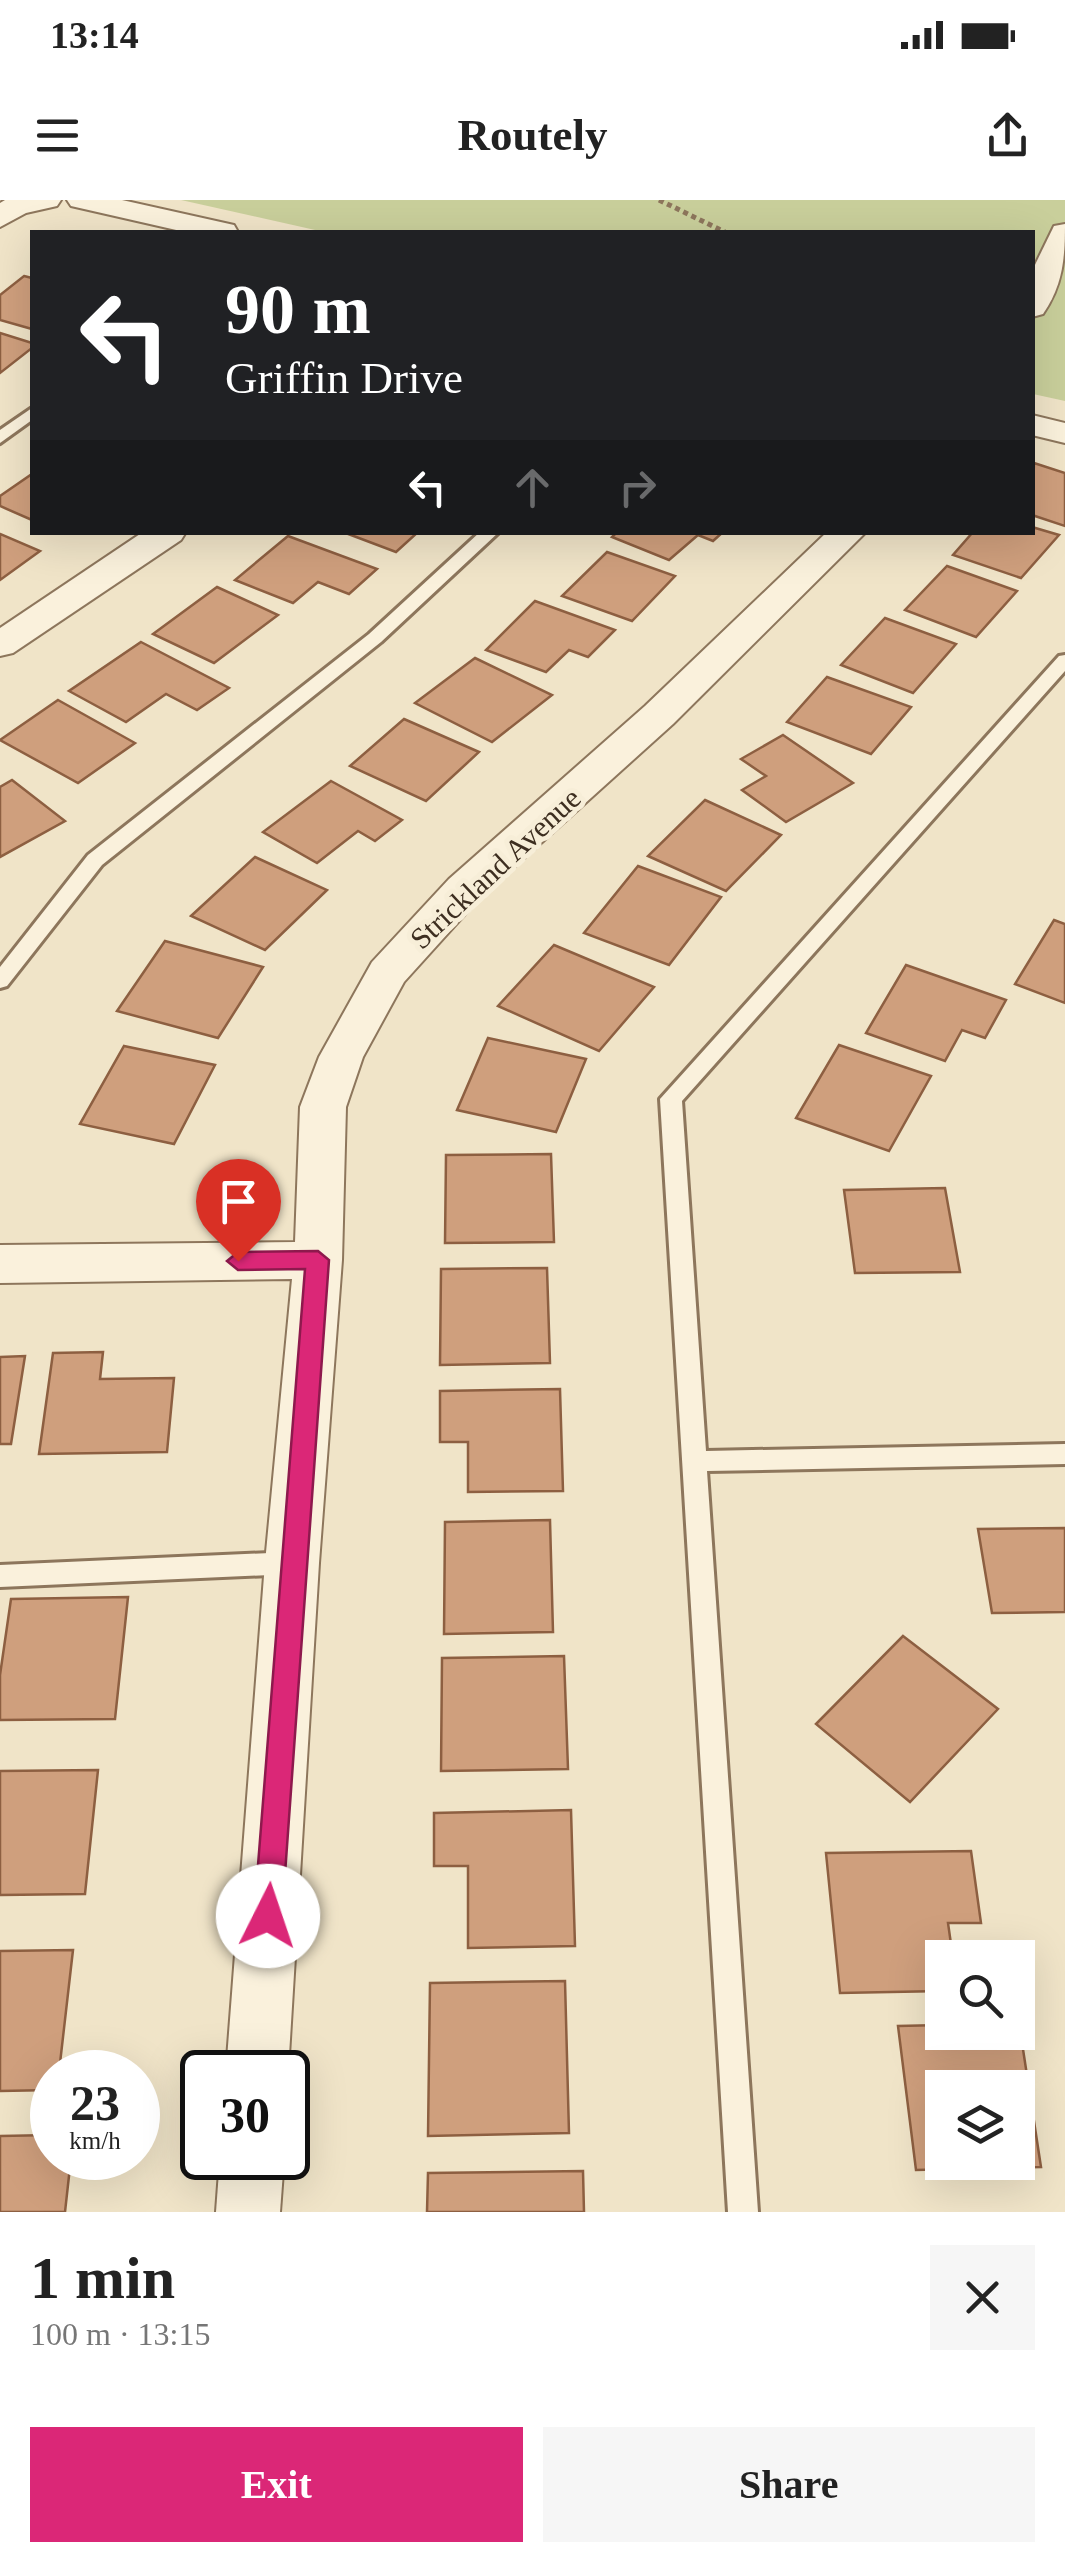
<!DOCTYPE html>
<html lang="en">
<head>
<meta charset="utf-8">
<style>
	:root { --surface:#fff; --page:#f6f6f6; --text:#222; --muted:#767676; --accent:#db2777 }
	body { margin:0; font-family:"Times New Roman",serif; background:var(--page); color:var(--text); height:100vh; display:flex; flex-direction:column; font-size:38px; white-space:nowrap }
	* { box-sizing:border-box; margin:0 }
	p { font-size:32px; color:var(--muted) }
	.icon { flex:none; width:55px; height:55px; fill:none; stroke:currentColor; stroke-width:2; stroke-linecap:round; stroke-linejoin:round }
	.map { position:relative; height:2012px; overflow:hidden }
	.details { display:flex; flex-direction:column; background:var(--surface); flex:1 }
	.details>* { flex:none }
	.hud { position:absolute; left:30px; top:30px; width:1005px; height:305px; border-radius:0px; box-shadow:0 10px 40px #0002; background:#202124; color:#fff; overflow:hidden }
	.controls { position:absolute; left:925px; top:1740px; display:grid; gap:20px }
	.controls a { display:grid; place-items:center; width:110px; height:110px; border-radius:0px; background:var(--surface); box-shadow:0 10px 40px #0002; font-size:50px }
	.speed { position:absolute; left:30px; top:1850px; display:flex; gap:20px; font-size:50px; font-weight:700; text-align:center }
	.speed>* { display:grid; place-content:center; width:130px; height:130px; border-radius:50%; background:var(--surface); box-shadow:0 10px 40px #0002; line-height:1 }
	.speed small { font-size:25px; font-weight:400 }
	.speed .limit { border:5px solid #111; border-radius:15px; background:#fff; color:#111 }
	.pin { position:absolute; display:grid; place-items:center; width:85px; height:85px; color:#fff; margin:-102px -42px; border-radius:50% 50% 50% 0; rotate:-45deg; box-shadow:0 0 10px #0007 }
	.pin .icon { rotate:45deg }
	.me { position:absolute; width:110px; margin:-55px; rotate:4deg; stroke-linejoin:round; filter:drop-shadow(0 0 8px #0008) }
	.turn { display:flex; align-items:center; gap:35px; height:210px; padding:0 30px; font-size:45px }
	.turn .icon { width:130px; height:130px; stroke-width:2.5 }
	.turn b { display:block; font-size:70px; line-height:85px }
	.lanes { display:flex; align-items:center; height:95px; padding:0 30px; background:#0003; justify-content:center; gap:50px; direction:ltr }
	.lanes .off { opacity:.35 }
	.round { display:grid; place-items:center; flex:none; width:105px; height:105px; border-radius:0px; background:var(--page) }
	.summary { display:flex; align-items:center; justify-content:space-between; height:170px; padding:0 30px }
	h1 { font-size:60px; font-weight:700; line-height:75px }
	.primary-button { display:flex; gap:20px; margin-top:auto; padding:20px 30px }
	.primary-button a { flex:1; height:115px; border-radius:0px; background:var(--accent); color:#fff; font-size:40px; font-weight:700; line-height:115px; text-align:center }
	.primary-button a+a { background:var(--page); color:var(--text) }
	.status { display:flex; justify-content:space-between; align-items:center; height:70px; padding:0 50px; background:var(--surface); direction:ltr }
	.status svg { height:28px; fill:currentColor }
	header { display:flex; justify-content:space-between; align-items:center; height:130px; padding:0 30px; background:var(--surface); font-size:45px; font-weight:700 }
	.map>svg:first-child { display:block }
</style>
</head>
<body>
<div class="status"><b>13:14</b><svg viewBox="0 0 49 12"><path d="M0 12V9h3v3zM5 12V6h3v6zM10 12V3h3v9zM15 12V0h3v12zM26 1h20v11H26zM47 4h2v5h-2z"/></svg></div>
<header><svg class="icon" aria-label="menu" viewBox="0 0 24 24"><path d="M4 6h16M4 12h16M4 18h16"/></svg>Routely<svg class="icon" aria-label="share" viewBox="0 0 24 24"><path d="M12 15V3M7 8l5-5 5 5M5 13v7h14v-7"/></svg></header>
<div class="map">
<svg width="1065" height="2012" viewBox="0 0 1065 2012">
	<rect width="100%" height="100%" fill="#f0e4c8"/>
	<!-- green -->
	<path fill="#c9cf9b" d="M181,0H1065V201L1033,194L1032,32H324Z"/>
	<!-- building -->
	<g fill="#cf9f7d" stroke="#8d5f41" stroke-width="2.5" fill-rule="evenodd">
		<path d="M24,76L32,78V129L0,120V95Z"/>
		<path d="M0,133L32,143V148L0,173Z"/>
		<path d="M1034,263L1065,273V326L1032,315Z"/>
		<path d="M32,274V320L0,306V296Z"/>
		<path d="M1032,327L1059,335L1021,378L953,355L973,332H1032Z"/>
		<path d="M343,332H418L396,352Z"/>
		<path d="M617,332H723L713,341L698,335L669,360L612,337Z"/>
		<path d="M0,334L40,351L0,380Z"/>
		<path d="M288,336L377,369L349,394L318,382L293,403L235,380Z"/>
		<path d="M607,352L675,376L632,421L562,396Z"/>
		<path d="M947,366L1017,391L976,437L905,410Z"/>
		<path d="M217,387L278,415L214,463L153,434Z"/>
		<path d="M535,401L615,430L588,457L569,450L546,472L486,450Z"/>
		<path d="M885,418L956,444L913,493L841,465Z"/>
		<path d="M141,442L229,488L197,510L166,494L126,522L69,491Z"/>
		<path d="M475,458L552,495L492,542L415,503Z"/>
		<path d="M827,477L911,507L871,554L787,522Z"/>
		<path d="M58,500L135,543L78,583L0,540Z"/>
		<path d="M404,519L479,552L426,601L350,566Z"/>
		<path d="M783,535L853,583L786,622L742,590L766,576L741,559Z"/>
		<path d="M12,580L65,621L0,657V587Z"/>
		<path d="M331,581L402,620L375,641L358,631L317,663L263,632Z"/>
		<path d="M705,600L781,635L726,691L648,656Z"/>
		<path d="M255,657L327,690L265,750L191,716Z"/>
		<path d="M638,666L721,697L669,765L584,733Z"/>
		<path d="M1054,720L1065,724V803L1015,784Z"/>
		<path d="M165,741L263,767L218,838L117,811Z"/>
		<path d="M554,745L654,787L599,851L498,806Z"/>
		<path d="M906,765L1006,800L985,838L962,830L945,861L866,833Z"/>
		<path d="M488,838L586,859L556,932L457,910Z"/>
		<path d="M839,845L931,876L889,951L796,918Z"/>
		<path d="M124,846L215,865L174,944L80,924Z"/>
		<path d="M551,954L554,1042L445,1043L446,955Z"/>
		<path d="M945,988L960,1072L855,1073L844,990Z"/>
		<path d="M547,1068L550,1163L440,1165L441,1069Z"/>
		<path d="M103,1152L100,1179L174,1178L167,1252L39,1254L53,1153Z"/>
		<path d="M25,1156L11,1244H0V1157Z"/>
		<path d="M560,1189L563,1291L468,1292V1242H440V1191Z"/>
		<path d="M550,1320L553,1432L444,1434L445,1322Z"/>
		<path d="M1065,1328V1412L992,1413L978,1329Z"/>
		<path d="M128,1397L115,1519L0,1520V1475L11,1399Z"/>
		<path d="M903,1436L998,1509L910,1602L816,1524Z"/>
		<path d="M564,1456L568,1569L441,1571L442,1458Z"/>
		<path d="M98,1570L85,1694L0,1695V1571Z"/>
		<path d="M571,1610L575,1746L468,1748V1666H434V1613Z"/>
		<path d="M971,1651L981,1723H948L953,1758H942V1791L840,1793L826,1653Z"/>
		<path d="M73,1750L59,1872H52V1890L0,1891V1751Z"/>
		<path d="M565,1781L569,1933L428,1936L430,1783Z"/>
		<path d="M1019,1823L1041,1967L916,1970L898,1826L942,1825V1832H1018ZM942,1888H1018V1962H942Z"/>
		<path d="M52,1935V1958H71L65,2012H0V1936Z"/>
		<path d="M583,1971L584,2012H427L428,1973Z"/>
	</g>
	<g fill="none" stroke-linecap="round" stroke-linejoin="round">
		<!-- lane casing -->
		<g stroke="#8d765c" stroke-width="6">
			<g id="lane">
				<path d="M32,208V220L0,243V230Z"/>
				<path d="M480,332H499L381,442L102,665L7,786L0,788V767L88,655L369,434Z"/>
				<path d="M1065,455V471L682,901L706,1251L1065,1244V1264L707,1271L758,2012H728L660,899L1059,456Z"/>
				<path d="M292,1352L301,1355L305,1363L301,1371L292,1374L0,1387V1365Z"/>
			</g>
		</g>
		<!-- street casing -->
		<g stroke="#8d765c" stroke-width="4">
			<g id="street">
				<path d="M5,0H61L57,6L26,13L0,27V3Z"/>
				<path d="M67,0H122L234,25L238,32H185L71,6Z"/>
				<path d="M1065,24C1065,58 1063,85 1043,114L1032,117V71L1054,26Z"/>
				<path d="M1032,215L1065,223V243L1032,235Z"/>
				<path d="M143,332H186L181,340L13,453L0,456V428Z"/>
				<path d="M827,332H866L673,524L479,699L404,782L363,857L346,907L342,1060L319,1363L288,1872H226L265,1363L292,1079L0,1083V1045L295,1042L300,907L319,857L372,762L449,679L645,506Z"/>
				<path d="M220,1958H284L280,2012H216Z"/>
			</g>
		</g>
		<!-- path -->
		<path stroke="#8d765c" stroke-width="5" stroke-dasharray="5 4" stroke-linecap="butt" d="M659,0L725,32"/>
		<!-- lane -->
		<use href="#lane" fill="#faf1dc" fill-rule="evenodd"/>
		<!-- street -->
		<use href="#street" fill="#faf1dc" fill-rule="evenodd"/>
	</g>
	<!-- route -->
	<path fill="#db2777" stroke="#8e194d" stroke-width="2.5" d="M318,1051L329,1060L282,1716L278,1725L268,1729L258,1725L254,1716L305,1069L238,1070L227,1061L238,1052Z"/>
	<g text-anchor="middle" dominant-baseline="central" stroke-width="10" stroke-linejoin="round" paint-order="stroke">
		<!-- street labels -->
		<g font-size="30" fill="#3d2e20" stroke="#f7eed8">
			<text transform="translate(495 668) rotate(-43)">Strickland Avenue</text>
		</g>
	</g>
</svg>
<div class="controls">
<a><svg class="icon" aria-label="search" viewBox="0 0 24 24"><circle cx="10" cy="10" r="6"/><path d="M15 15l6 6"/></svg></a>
<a><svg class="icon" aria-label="layers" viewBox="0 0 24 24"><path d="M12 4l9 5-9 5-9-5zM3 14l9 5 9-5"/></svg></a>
</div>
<div class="speed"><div>23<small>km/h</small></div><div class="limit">30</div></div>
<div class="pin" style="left:238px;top:1061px;background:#d93025"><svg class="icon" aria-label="arrive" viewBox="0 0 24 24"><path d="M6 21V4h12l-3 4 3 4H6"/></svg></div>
<svg class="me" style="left:268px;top:1716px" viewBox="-20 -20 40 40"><circle r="19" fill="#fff"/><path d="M0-13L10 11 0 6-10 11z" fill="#db2777"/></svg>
<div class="hud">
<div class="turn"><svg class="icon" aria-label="left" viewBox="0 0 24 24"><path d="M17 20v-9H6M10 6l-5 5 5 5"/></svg><div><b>90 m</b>Griffin Drive</div></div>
<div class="lanes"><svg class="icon" aria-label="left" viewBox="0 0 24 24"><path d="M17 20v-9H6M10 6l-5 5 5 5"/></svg><svg class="icon off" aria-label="ahead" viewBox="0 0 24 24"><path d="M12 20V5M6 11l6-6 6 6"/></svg><svg class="icon off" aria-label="right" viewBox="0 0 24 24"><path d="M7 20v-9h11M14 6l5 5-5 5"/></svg></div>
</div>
</div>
<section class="details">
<div class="summary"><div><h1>1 min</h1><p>100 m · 13:15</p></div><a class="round"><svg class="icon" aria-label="close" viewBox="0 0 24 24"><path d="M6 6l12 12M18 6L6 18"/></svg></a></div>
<div class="primary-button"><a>Exit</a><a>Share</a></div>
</section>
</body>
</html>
